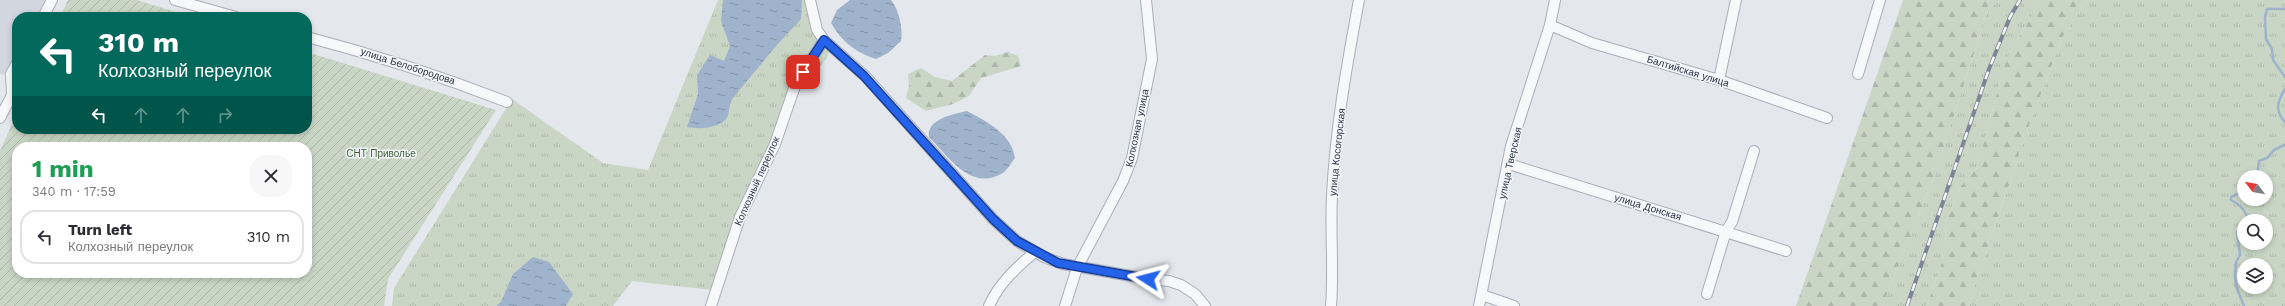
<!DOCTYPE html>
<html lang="en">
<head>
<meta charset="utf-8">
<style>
	:root { --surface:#fff; --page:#f7f7f7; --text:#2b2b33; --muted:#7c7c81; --line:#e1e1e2 }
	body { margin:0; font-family:"Work Sans",sans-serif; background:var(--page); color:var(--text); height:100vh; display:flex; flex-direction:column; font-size:15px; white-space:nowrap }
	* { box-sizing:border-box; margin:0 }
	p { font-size:13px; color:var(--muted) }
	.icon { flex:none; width:22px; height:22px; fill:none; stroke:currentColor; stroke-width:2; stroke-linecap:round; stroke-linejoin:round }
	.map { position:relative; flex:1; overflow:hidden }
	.side { position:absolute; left:12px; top:142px; width:300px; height:136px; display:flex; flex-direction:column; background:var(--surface); border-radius:16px; box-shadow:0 2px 6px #0003 }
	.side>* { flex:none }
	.banner { position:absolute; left:12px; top:12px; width:300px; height:122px; border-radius:16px; box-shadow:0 2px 6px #0003; background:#00695c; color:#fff; overflow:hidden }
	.needle { width:26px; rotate:301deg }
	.controls { position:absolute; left:2237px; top:170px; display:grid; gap:8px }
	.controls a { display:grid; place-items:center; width:36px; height:36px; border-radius:50%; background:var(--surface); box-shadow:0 2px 6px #0003; font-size:20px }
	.pin { position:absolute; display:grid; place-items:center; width:34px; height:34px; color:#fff; margin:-17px; border-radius:8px; box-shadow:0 2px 6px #0006 }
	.me { position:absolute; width:44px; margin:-22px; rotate:279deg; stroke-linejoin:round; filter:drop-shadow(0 0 3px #0008) }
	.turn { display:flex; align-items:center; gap:14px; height:84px; padding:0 20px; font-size:18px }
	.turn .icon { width:52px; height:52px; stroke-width:2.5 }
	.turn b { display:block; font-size:28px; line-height:34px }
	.lanes { display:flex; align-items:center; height:38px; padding:0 20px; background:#0003; justify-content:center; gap:20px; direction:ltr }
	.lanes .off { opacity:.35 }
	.round { display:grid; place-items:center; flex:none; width:42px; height:42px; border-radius:16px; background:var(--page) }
	.overview { display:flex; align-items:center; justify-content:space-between; height:68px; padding:0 20px }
	h1 { font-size:24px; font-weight:700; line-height:30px; color:#1e9e55 }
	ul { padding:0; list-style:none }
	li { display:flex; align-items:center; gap:12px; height:54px; margin:0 8px 6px; padding:0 12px; border:2px solid var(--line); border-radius:16px }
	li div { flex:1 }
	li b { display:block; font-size:15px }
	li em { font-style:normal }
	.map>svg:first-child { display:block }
</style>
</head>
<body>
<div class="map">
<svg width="2285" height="306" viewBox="0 0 2285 306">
	<defs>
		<pattern id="grass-tufts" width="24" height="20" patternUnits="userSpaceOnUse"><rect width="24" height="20" fill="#c9d6c5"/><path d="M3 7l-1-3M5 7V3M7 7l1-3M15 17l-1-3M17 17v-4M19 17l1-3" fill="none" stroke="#adb8ab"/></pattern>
		<pattern id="forest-firs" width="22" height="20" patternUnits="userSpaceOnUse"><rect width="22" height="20" fill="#c9d6c5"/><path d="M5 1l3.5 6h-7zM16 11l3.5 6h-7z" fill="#adb8ab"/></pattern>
		<pattern id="garden-furrows" width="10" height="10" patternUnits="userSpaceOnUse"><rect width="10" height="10" fill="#c9d6c5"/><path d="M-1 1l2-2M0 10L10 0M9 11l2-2" fill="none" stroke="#adb8ab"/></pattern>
		<pattern id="water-ripples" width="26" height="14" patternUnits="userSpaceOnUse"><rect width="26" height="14" fill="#9fb4cc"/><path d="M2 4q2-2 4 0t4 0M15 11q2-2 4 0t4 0" fill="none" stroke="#8293a7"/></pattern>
	</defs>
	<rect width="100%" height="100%" fill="#e4e7ec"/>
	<!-- built -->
	<path fill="#d2d6de" d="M0,0H45L36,17H17V51L4,75L0,74Z"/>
	<!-- grass -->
	<g fill="url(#grass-tufts)" fill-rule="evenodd">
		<path d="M718,0H807L813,33L832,39L827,58L800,90L738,234L721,291L632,281L613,306H392L394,288L512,99L603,163L648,170Z"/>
		<path d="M2001,0H2041L2006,60L1977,168L1961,186L1945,223L1946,250L1927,306H1882L1934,177L1989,7Z"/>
		<path d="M2087,0H2285V306H1968L2029,125L2063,36ZM2244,177H2266V199H2244ZM2244,221H2266V243H2244ZM2244,265H2266V287H2244Z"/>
	</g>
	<!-- forest -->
	<g fill="url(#forest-firs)">
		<path d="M1903,0H2001L1989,7L1934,177L1882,306H1796Z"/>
		<path d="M2041,0H2087L2063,36L2029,125L1968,306H1927L1946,250L1945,223L1961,186L1977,168L2006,60Z"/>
		<path d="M1008,52L1018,56L1021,66L981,78L969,96L953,104L926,111L906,98L909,86L908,74L921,68L935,77L952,81L985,55L995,56Z"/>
	</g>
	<!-- garden -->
	<g fill="url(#garden-furrows)" fill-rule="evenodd">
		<path d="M68,0H137L192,17H60Z"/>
		<path d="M307,52L496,110L388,279L384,306H0V151L17,113V129H307ZM17,147H307V273H17Z"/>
	</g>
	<!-- water -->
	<g fill="url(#water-ripples)">
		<path d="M723,0H802L801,19C777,44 755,71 733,98C727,106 732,116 723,122C711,129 700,129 687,127L698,94L697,75L710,55L724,61L730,46L721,21Z"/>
		<path d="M850,0H891C899,10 903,28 901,41L888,53L876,59C855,52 842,42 831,23L837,10Z"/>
		<path d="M967,111C986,121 1012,134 1015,158C1011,163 1006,172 1001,174C970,191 948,156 929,137C926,119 954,114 967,111Z"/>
		<path d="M533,257L549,262L573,294L566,306H496L501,302L513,274Z"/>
	</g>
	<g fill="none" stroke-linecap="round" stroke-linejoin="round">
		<!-- stream -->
		<g stroke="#9fb4cc" stroke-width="2.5">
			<path d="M2285,9H2267L2265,17L2266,39L2272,49L2273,60L2285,77"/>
			<path d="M2285,89C2278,100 2274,111 2285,122"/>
			<path d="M2257,177L2259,161L2267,158L2274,150L2285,145"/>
			<path d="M2244,191L2231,197V200C2240,205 2246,210 2248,221"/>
			<path d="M2244,306L2236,286L2235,274L2236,262L2240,255L2237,232L2244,227"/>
		</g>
		<!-- minor casing -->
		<g stroke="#a9aeb7" stroke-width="12">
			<g id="minor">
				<path d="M175,0L236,17"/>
				<path d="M810,0L817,30L824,40L865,76L993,219L1017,241L1044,257L1063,264L1148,279L1169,281L1181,285L1195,294L1205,306"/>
				<path d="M43,17L52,0"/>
				<path d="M1550,25L1592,43L1719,80L1827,118"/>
				<path d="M307,37C376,55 440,76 507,102"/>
				<path d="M1858,74L1880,0"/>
				<path d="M1719,80L1736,0"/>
				<path d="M0,118L12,95L11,74L17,63"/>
				<path d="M1509,164L1786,251"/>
				<path d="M1707,294L1726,231L1732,222L1754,151"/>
				<path d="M1482,295L1514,306"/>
				<path d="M711,306L740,217L775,144L796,83L824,40"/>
				<path d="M989,306C999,283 1017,267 1035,252"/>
				<path d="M1065,306L1077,268L1123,181L1132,158L1152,59L1146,0"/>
				<path d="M1331,306C1334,269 1330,233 1332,196C1335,131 1347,64 1359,0"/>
				<path d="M1479,306L1511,146L1550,25L1555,0"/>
			</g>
		</g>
		<!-- minor -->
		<use href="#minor" stroke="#f7f8fa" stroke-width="10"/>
		<!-- rail casing -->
		<g stroke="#7d8696" stroke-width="4">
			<path id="rail" d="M1907,306L1989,69L2010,17L2020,0"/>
		</g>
		<!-- rail -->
		<use href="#rail" stroke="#f4f6f9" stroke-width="2.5" stroke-dasharray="8" stroke-linecap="butt"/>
	</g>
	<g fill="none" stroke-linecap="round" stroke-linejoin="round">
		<!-- route casing -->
		<g stroke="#184099" stroke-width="10">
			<path id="route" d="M803,72L824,40L864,76L993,219L1017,241L1058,263L1148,279"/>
		</g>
		<!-- route -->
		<use href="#route" stroke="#2563eb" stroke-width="7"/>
	</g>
	<g text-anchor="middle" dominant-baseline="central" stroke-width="3" stroke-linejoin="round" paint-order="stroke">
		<!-- street labels -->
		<g font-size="10" fill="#2b3445" stroke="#f4f6f9">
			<text transform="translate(408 66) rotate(18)">улица Белобородова</text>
			<text transform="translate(1688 71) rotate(17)">Балтийская улица</text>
			<text transform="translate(1137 128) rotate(-78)">Колхозная улица</text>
			<text transform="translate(1337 152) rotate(-84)">улица Косогорская</text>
			<text transform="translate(1510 163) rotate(-77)">улица Тверская</text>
			<text transform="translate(757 181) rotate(-66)">Колхозный переулок</text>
			<text transform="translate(1648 207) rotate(17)">улица Донская</text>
		</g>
		<!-- park labels -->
		<g font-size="10" fill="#3f6138" stroke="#f4f6f9">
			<text x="381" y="153">СНТ Приволье</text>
		</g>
	</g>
</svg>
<div class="controls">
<a><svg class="needle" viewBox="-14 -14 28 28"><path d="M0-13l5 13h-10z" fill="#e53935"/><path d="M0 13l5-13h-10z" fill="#7c7c81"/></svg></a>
<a><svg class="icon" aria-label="search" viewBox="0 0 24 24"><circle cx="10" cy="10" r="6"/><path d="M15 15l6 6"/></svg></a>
<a><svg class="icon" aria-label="layers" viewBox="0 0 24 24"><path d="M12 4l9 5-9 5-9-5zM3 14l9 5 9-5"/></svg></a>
</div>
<div class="pin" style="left:803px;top:72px;background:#d93025"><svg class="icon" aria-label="arrive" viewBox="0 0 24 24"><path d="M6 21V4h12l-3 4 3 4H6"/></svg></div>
<svg class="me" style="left:1148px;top:279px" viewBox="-20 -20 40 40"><path d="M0-17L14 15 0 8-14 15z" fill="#2563eb" stroke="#fff" stroke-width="4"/></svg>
<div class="banner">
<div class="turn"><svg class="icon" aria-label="left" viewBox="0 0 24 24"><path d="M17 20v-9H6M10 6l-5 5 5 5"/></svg><div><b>310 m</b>Колхозный переулок</div></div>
<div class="lanes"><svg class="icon" aria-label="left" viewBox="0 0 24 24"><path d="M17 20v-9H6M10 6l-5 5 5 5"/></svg><svg class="icon off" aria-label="ahead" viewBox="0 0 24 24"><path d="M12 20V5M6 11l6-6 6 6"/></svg><svg class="icon off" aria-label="ahead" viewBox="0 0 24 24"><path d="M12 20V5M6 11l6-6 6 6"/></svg><svg class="icon off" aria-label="right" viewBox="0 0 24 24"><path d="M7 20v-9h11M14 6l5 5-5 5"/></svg></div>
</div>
<section class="side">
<div class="overview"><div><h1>1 min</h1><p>340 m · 17:59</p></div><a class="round"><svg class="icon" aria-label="close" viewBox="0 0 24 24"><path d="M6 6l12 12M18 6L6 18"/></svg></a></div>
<ul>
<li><svg class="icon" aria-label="left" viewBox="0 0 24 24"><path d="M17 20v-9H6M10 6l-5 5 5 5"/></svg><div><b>Turn left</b><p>Колхозный переулок</p></div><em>310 m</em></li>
</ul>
</section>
</div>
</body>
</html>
